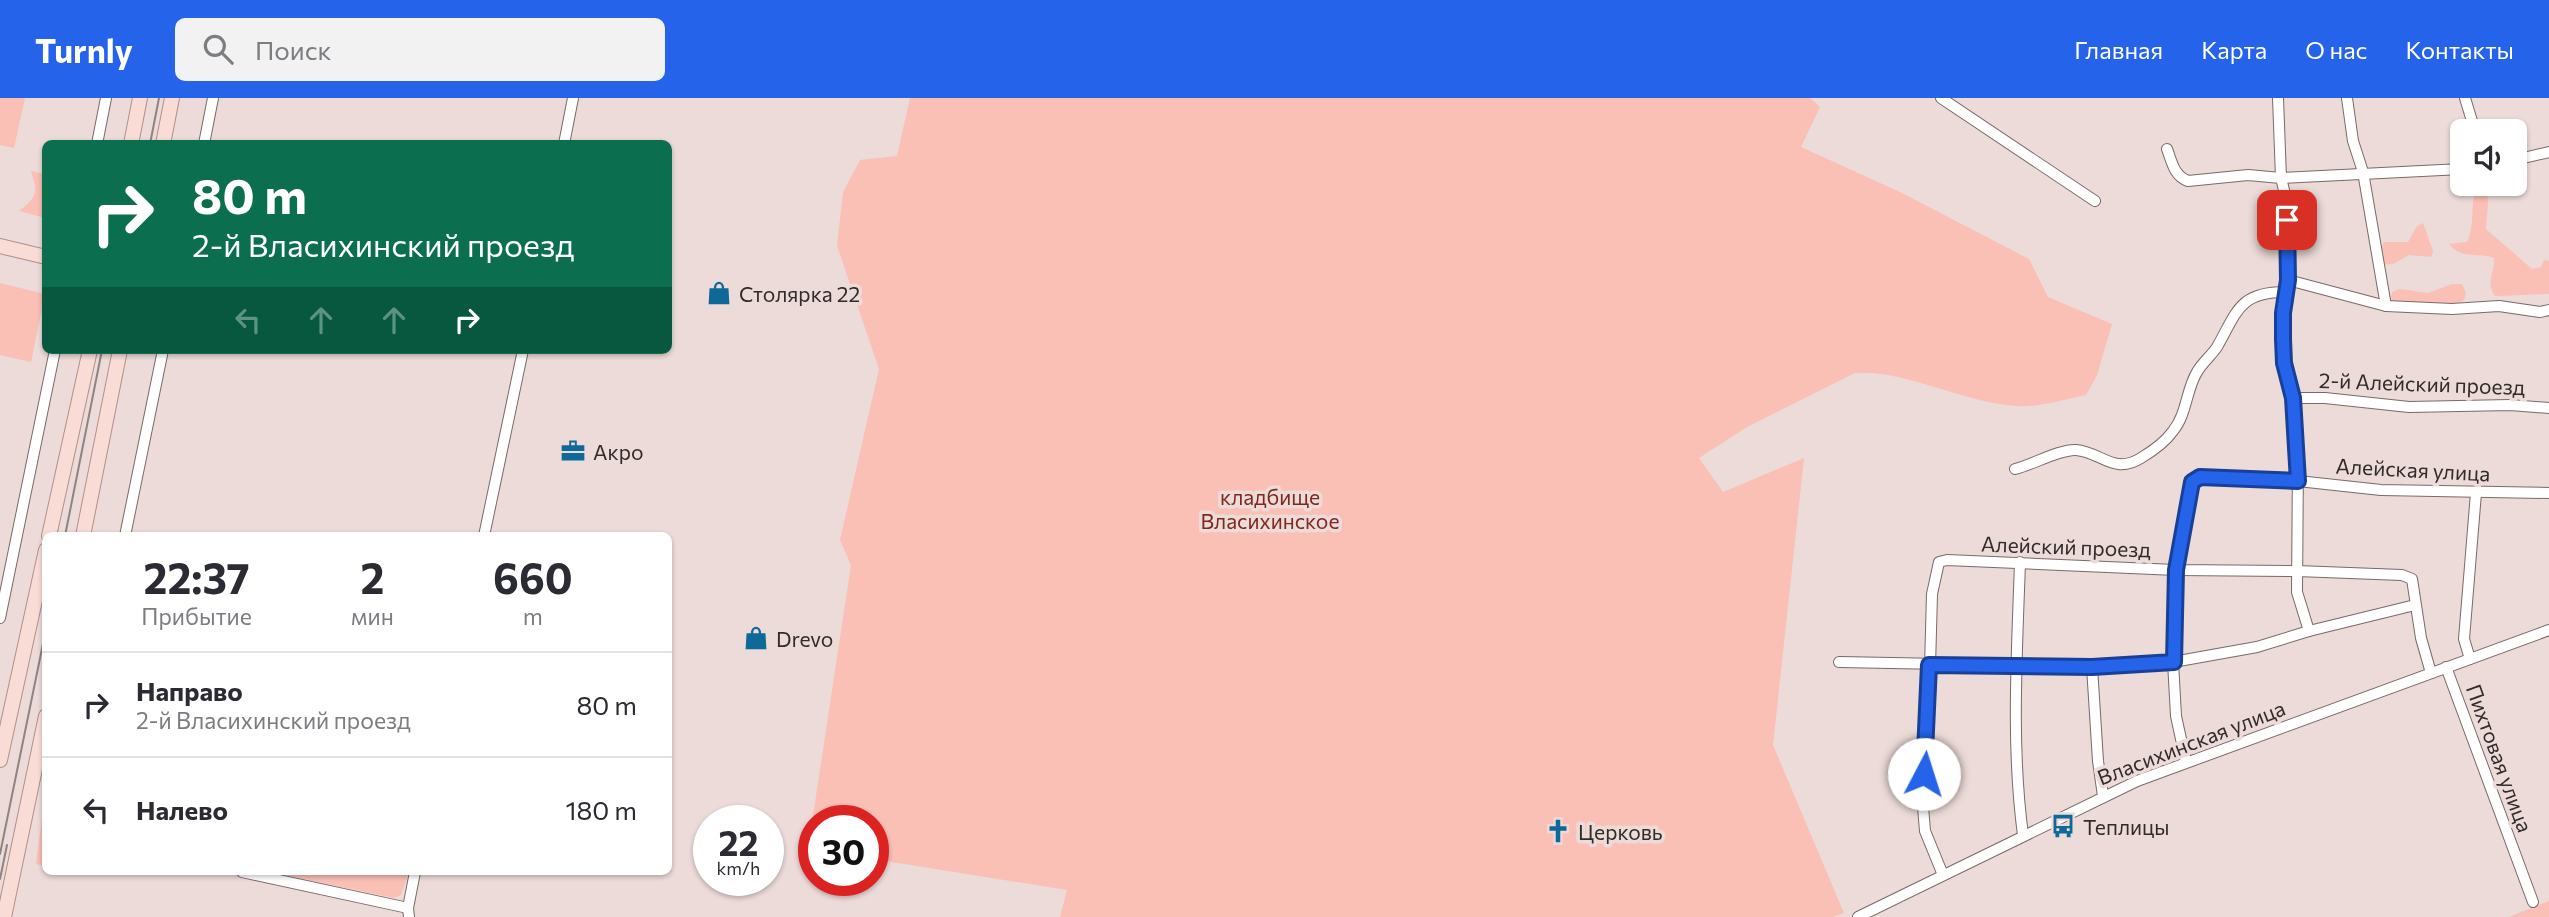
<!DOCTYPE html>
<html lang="ru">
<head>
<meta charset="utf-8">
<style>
	:root { --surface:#fff; --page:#f2f2f3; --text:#2b2b33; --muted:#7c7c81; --line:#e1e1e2; --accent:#2563eb }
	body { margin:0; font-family:Commissioner,sans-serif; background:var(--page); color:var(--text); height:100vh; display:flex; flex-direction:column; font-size:26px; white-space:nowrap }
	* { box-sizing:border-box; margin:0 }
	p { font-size:23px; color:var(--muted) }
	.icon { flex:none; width:38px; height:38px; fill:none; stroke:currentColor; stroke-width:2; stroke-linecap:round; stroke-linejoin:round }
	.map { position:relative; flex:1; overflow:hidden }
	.details { position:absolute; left:42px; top:434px; width:630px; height:343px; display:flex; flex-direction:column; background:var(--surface); border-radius:10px; box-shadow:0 2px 5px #0004 }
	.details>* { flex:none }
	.guide { position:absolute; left:42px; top:42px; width:630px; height:214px; border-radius:10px; box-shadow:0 2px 5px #0004; background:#0b6e4f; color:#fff; overflow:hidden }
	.fabs { position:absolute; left:2450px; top:21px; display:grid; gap:14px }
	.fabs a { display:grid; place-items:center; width:77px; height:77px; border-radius:10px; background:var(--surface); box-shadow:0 2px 5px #0004; font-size:35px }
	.speed { position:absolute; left:693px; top:707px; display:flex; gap:14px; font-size:35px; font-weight:700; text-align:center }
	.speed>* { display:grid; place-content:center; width:91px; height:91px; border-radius:50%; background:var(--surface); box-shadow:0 2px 5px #0004; line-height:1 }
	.speed small { font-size:18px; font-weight:400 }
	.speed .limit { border:10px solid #d22; background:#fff; color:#111 }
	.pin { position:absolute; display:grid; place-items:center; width:60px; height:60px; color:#fff; margin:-30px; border-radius:14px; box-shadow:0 4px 10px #0006 }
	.me { position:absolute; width:77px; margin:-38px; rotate:5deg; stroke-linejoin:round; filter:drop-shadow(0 0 5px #0008) }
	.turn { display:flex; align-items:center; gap:24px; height:147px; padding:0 35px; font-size:32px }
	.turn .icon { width:91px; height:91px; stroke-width:2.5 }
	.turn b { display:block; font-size:49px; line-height:60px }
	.lanes { display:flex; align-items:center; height:66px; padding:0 35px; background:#0003; justify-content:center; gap:35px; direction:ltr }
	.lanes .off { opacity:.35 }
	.eta { display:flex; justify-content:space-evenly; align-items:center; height:119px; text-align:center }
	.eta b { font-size:42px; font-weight:700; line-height:49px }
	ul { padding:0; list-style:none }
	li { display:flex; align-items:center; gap:21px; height:105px; padding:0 35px; border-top:2px solid var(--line) }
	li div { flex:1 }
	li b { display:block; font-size:26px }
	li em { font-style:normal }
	header { display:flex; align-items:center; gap:42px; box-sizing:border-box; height:98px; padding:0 35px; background:var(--accent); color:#fff }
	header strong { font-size:33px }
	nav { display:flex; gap:38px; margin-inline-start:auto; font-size:24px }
	.search { width:490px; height:63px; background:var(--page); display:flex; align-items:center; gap:18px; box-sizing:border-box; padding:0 24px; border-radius:10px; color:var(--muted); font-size:26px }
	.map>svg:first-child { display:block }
</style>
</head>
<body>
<header>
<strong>Turnly</strong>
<div class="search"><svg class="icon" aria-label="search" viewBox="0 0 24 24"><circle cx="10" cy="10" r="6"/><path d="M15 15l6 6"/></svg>Поиск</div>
<nav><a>Главная</a><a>Карта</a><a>О нас</a><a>Контакты</a></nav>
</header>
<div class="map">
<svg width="2549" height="819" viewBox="0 0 2549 819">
	<rect width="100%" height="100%" fill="#ecdbd8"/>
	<!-- green -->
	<g fill="#fabfb5">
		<path d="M0,0H25L14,50L0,47Z"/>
		<path d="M910,0H1810L1820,9L1801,49L1902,95L2029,161L2048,199L2112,226L2097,277L2086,297C2066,301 2037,310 2017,308C1964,305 1904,271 1855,275L1747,329L1699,360L1723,394L1804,360L1773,647L1844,815L1833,819H1060L1067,792L873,761V723H814V752L808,751L851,467L840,442L879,271L837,148L843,94L860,62L897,58Z"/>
		<path d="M31,73L45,76V120L19,113C37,99 38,95 31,73Z"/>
		<path d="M2478,86H2483L2487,94L2488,105L2486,131L2532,171L2541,169L2544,162L2549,163V196L2495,198C2485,184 2495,175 2494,160C2477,154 2462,162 2449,146L2467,144C2476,126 2469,103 2478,86Z"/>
		<path d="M2423,125L2433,153L2431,159L2409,157L2393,166L2375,167L2384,144H2408L2417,128Z"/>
		<path d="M0,185L45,196L31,264L0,257Z"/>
		<path d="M2452,186H2462L2466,195L2464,202L2457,206L2398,207L2391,203L2392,194L2400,191L2428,195Z"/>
		<path d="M45,697V768L36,766Z"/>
		<path d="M271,774H409L401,797L394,800Z"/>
		<path d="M2549,803V819H2509Z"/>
	</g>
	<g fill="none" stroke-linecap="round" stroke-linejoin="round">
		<!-- minor casing -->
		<g stroke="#796a68" stroke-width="12">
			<g id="minor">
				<path d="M1941,0L2095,103"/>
				<path d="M2278,0L2281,80L2462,71"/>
				<path d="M2347,0L2353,43L2363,74L2386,208"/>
				<path d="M2465,0L2475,33"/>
				<path d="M97,46L106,0"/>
				<path d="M204,46L213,0"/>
				<path d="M564,46L573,0"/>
				<path d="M2167,51C2172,64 2174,78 2188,83L2248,77L2281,80L2286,100L2288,182L2283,215V241L2284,265L2293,300L2298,361L2297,494L2309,533"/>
				<path d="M2515,62L2549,54"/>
				<path d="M2288,182L2386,208L2452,211L2499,208L2540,214L2549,212"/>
				<path d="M2293,300H2325L2409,309L2510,307L2549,310"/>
				<path d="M2015,371C2032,367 2060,351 2076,352C2101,354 2114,377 2141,360C2151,354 2166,343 2173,333C2187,316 2186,292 2197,274C2202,265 2211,258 2217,249C2237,214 2239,194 2285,194"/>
				<path d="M125,438L163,252"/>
				<path d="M484,438L523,252"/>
				<path d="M2020,464C2017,555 2011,648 2023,737"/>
				<path d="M0,520L55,252"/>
				<path d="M2470,561L2464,541L2476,395"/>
				<path d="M1839,564L2092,569L2173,564L2257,549L2309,533L2415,507"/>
				<path d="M2092,569L2098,663L2103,698"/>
				<path d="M2446,569L2533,804"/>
				<path d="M2186,664L2176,618L2173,564L2176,472L2192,384L2200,379L2298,383L2381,392L2549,395"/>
				<path d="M242,774L408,810"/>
				<path d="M1943,777L1925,733L1922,696L1929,605L1932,496L1939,464L1947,462L2176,472L2297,473L2402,477L2412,481L2421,540L2431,575"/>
				<path d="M409,819L408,810L415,774"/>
				<path d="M1858,819L2137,683L2549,532"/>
			</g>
		</g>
		<!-- major casing -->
		<g stroke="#b18f8a" stroke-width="16">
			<g id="major">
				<path d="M131,46L140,0"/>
				<path d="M163,46L172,0"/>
				<path d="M0,148L46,159"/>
				<path d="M49,438L90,252"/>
				<path d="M83,438L120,252"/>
				<path d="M0,662L46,452"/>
				<path d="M4,819L46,618"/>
			</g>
		</g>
		<!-- minor -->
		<use href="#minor" stroke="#fff" stroke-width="10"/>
		<!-- major -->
		<use href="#major" stroke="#fadcd7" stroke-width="14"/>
		<!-- tram -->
		<g stroke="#8f8482" stroke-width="2">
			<path d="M150,46L159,0"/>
			<path d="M65,438L102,252"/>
			<path d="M0,756L46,531"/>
			<path d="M0,781L7,747"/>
		</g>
	</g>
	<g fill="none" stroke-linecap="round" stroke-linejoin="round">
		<!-- route casing -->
		<g stroke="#184099" stroke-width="18">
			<path id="route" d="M1924,676L1929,567L2092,569L2174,564L2176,472L2192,384L2200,379L2298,383L2293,300L2284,265L2283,241V215L2288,182L2287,122"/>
		</g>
		<!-- route -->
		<use href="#route" stroke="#2563eb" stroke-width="12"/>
	</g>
	<!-- icons -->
	<defs>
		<g id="shop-bare" transform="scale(1.89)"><path d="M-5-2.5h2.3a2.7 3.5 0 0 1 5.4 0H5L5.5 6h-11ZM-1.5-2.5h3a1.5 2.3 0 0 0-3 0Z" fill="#0e6898" stroke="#ecdbd8" stroke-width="2.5" paint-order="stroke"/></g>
		<g id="office-bare" transform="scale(1.89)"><path d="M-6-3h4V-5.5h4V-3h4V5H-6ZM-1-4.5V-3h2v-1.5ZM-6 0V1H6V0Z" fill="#0e6898" stroke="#ecdbd8" stroke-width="2.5" paint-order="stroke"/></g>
		<g id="bus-bare" transform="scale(1.89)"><path d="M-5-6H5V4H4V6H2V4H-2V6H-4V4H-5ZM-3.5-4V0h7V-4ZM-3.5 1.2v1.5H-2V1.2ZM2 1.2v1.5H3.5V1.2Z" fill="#0e6898" stroke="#ecdbd8" stroke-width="2.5" paint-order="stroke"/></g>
		<g id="church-bare" transform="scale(1.89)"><path d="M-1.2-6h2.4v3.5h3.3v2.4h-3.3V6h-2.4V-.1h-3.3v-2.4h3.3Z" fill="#0e6898" stroke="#ecdbd8" stroke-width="2.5" paint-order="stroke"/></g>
	</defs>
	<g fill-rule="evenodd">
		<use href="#shop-bare" x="719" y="195"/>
		<use href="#office-bare" x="573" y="353"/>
		<use href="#shop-bare" x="756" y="540"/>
		<use href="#bus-bare" x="2063" y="728"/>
		<use href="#church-bare" x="1558" y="733"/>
	</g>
	<g text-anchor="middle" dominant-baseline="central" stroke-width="7" stroke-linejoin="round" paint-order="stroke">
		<!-- poi labels -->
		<g font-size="21" fill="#312b2a" stroke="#ecdbd8" text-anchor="start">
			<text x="739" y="195">Столярка 22</text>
			<text x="593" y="353">Акро</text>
			<text x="776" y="540">Drevo</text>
			<text x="2083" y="728">Теплицы</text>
			<text x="1578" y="733">Церковь</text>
		</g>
		<!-- street labels -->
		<g font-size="21" fill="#312b2a" stroke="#ecdbd8">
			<text transform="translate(2422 285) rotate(2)">2-й Алейский проезд</text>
			<text transform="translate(2413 371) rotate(3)">Алейская улица</text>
			<text transform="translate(2066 448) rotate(2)">Алейский проезд</text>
			<text transform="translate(2191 644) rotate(-21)">Власихинская улица</text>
			<text transform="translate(2500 660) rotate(70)">Пихтовая улица</text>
		</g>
		<!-- park labels -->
		<g font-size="21" fill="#7f281d" stroke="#ecdbd8">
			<text x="1270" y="398">кладбище<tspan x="1270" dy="24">Власихинское</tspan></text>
		</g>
	</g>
</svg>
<div class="fabs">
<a><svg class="icon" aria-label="sound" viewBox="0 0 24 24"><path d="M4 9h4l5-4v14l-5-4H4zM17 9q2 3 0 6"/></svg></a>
</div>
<div class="speed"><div>22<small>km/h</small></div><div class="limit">30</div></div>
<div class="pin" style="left:2287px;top:122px;background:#d93025"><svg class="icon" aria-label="arrive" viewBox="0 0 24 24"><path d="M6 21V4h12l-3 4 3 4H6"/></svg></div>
<svg class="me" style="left:1924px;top:676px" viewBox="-20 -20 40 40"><circle r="19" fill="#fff"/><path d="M0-13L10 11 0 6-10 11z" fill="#2563eb"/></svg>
<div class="guide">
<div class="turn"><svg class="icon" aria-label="right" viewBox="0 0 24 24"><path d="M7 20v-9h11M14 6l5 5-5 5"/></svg><div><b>80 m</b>2-й Власихинский проезд</div></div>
<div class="lanes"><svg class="icon off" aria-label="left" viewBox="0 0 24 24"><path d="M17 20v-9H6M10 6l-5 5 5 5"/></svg><svg class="icon off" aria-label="ahead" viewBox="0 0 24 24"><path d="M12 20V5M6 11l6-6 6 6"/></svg><svg class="icon off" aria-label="ahead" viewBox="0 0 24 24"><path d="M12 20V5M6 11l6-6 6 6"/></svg><svg class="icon" aria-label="right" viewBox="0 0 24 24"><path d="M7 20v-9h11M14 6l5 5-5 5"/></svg></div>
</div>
<section class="details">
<div class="eta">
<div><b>22:37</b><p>Прибытие</p></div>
<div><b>2</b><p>мин</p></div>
<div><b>660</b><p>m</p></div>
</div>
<ul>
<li><svg class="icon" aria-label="right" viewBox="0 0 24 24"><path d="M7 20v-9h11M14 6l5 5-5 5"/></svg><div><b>Направо</b><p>2-й Власихинский проезд</p></div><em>80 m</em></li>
<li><svg class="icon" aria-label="left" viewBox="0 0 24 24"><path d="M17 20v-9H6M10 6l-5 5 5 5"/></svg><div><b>Налево</b></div><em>180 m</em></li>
</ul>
</section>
</div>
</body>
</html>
